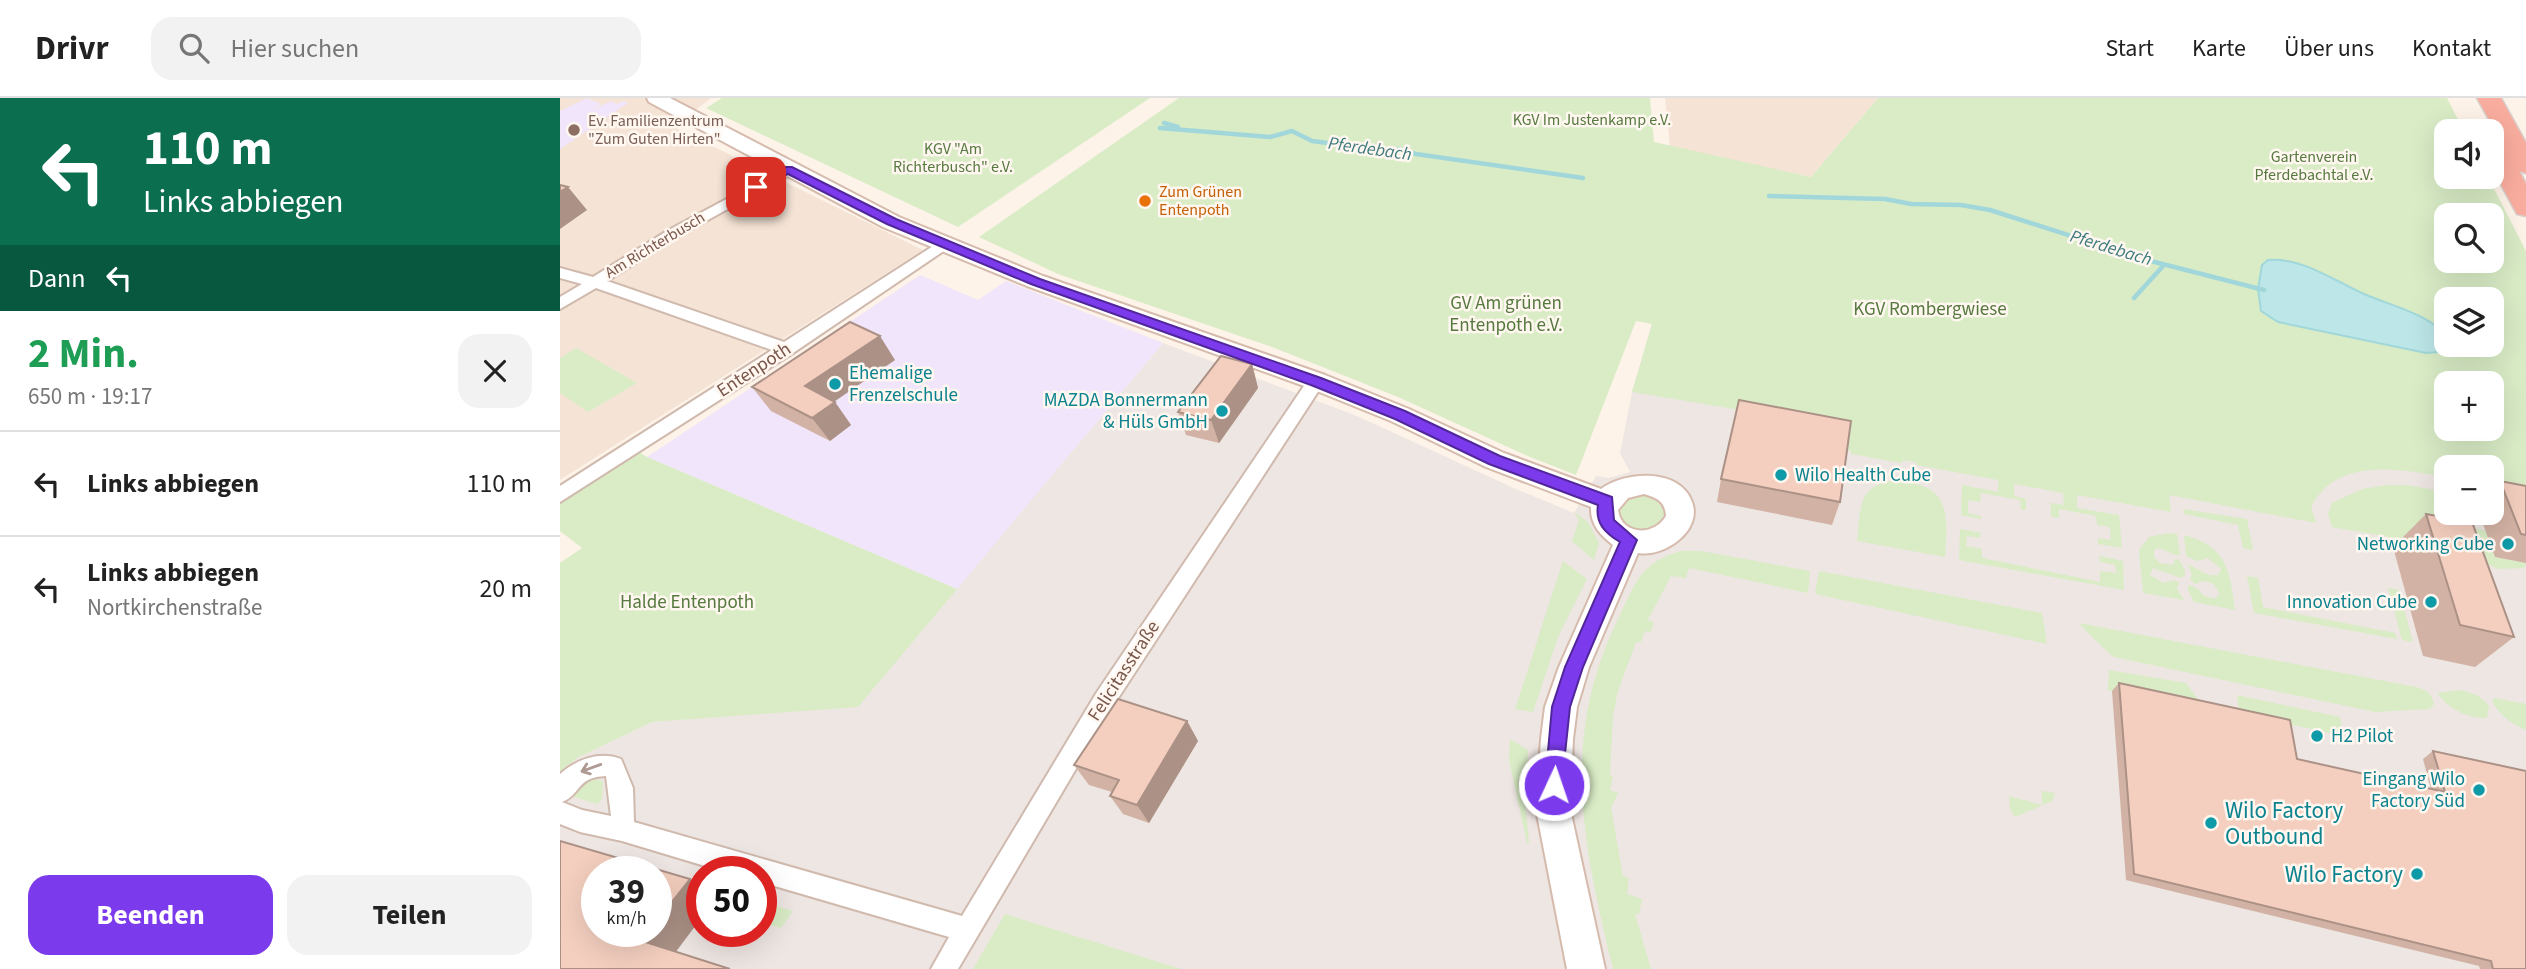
<!DOCTYPE html>
<html lang="de">
<head>
<meta charset="utf-8">
<style>
	:root { --surface:#fff; --page:#f2f2f2; --text:#222; --muted:#767676; --line:#e0e0e0; --accent:#7c3aed }
	body { margin:0; font-family:"Source Sans 3",sans-serif; background:var(--page); color:var(--text); height:100vh; display:flex; flex-direction:column; font-size:26px; white-space:nowrap }
	* { box-sizing:border-box; margin:0 }
	p { font-size:23px; color:var(--muted) }
	.icon { flex:none; width:38px; height:38px; fill:none; stroke:currentColor; stroke-width:2; stroke-linecap:round; stroke-linejoin:round }
	.map { position:relative; flex:1; overflow:hidden }
	.drawer { display:flex; flex-direction:column; background:var(--surface); width:560px }
	.drawer>* { flex:none }
	.top-card { background:#0b6e4f; color:#fff; overflow:hidden }
	.buttons { position:absolute; left:1874px; top:21px; display:grid; gap:14px }
	.buttons a { display:grid; place-items:center; width:70px; height:70px; border-radius:14px; background:var(--surface); box-shadow:0 7px 28px #0002; font-size:35px }
	.speed { position:absolute; left:21px; top:758px; display:flex; gap:14px; font-size:35px; font-weight:700; text-align:center }
	.speed>* { display:grid; place-content:center; width:91px; height:91px; border-radius:50%; background:var(--surface); box-shadow:0 7px 28px #0002; line-height:1 }
	.speed small { font-size:18px; font-weight:400 }
	.speed .limit { border:10px solid #d22; background:#fff; color:#111 }
	.pin { position:absolute; display:grid; place-items:center; width:60px; height:60px; color:#fff; margin:-30px; border-radius:14px; box-shadow:0 4px 10px #0006 }
	.me { position:absolute; width:77px; margin:-38px; rotate:3deg; stroke-linejoin:round; filter:drop-shadow(0 0 5px #0008) }
	.turn { display:flex; align-items:center; gap:24px; height:147px; padding:0 28px; font-size:32px }
	.turn .icon { width:91px; height:91px; stroke-width:2.5 }
	.turn b { display:block; font-size:49px; line-height:60px }
	.then { display:flex; align-items:center; height:66px; padding:0 28px; background:#0003; gap:14px; font-size:26px }
	.round { display:grid; place-items:center; flex:none; width:74px; height:74px; border-radius:21px; background:var(--page) }
	.headline { display:flex; align-items:center; justify-content:space-between; height:119px; padding:0 28px }
	h1 { font-size:42px; font-weight:700; line-height:52px; color:#1e9e55 }
	.action { display:flex; gap:14px; margin-top:auto; padding:14px 28px }
	.action a { flex:1; height:80px; border-radius:21px; background:var(--accent); color:#fff; font-size:28px; font-weight:700; line-height:80px; text-align:center }
	.action a+a { background:var(--page); color:var(--text) }
	ul { padding:0; list-style:none }
	li { display:flex; align-items:center; gap:21px; height:105px; padding:0 28px; border-top:2px solid var(--line) }
	li div { flex:1 }
	li b { display:block; font-size:26px }
	li em { font-style:normal }
	header { display:flex; align-items:center; gap:42px; box-sizing:border-box; height:98px; padding:0 35px; background:var(--surface); border-bottom:2px solid var(--line) }
	header strong { font-size:33px }
	nav { display:flex; gap:38px; margin-inline-start:auto; font-size:24px }
	.search { width:490px; height:63px; background:var(--page); display:flex; align-items:center; gap:18px; box-sizing:border-box; padding:0 24px; border-radius:21px; color:var(--muted); font-size:26px }
	main { display:flex; flex:1; min-height:0 }
	.map>svg:first-child { display:block }
</style>
</head>
<body>
<header>
<strong>Drivr</strong>
<div class="search"><svg class="icon" aria-label="search" viewBox="0 0 24 24"><circle cx="10" cy="10" r="6"/><path d="M15 15l6 6"/></svg>Hier suchen</div>
<nav><a>Start</a><a>Karte</a><a>Über uns</a><a>Kontakt</a></nav>
</header>
<main>
<section class="drawer">
<div class="top-card">
<div class="turn"><svg class="icon" aria-label="left" viewBox="0 0 24 24"><path d="M17 20v-9H6M10 6l-5 5 5 5"/></svg><div><b>110 m</b>Links abbiegen</div></div>
<div class="then">Dann<svg class="icon" aria-label="left" viewBox="0 0 24 24"><path d="M17 20v-9H6M10 6l-5 5 5 5"/></svg></div>
</div>
<div class="headline"><div><h1>2 Min.</h1><p>650 m · 19:17</p></div><a class="round"><svg class="icon" aria-label="close" viewBox="0 0 24 24"><path d="M6 6l12 12M18 6L6 18"/></svg></a></div>
<ul>
<li><svg class="icon" aria-label="left" viewBox="0 0 24 24"><path d="M17 20v-9H6M10 6l-5 5 5 5"/></svg><div><b>Links abbiegen</b></div><em>110 m</em></li>
<li><svg class="icon" aria-label="left" viewBox="0 0 24 24"><path d="M17 20v-9H6M10 6l-5 5 5 5"/></svg><div><b>Links abbiegen</b><p>Nortkirchenstraße</p></div><em>20 m</em></li>
</ul>
<div class="action"><a>Beenden</a><a>Teilen</a></div>
</section>
<div class="map">
<svg width="1966" height="871" viewBox="0 0 1966 871">
	<rect width="100%" height="100%" fill="#fdf3e9"/>
	<!-- residential -->
	<g fill="#f5e4d6">
		<path d="M0,0H151L114,29L363,152L0,382Z"/>
		<path d="M1105,0H1318L1251,79L1110,49Z"/>
	</g>
	<!-- industrial -->
	<path fill="#eee6e2" fill-rule="evenodd" d="M1092,225L1886,369V415H1932V375L1966,382V871H0V673L19,659L92,624L298,608L603,245L797,318L956,391L1014,415L1036,378L1049,380L1070,374L1060,355L1072,294ZM37,774H96V833H37ZM142,774H201V833H142Z"/>
	<!-- education -->
	<g fill="#f0e5fa">
		<path d="M27,0L41,6L30,13L51,3L56,6L64,3L68,5L0,51V13Z"/>
		<path d="M360,177L418,202L446,183L603,245L397,491L87,359Z"/>
	</g>
	<!-- green -->
	<g fill="#d9ecc6" fill-rule="evenodd">
		<path d="M162,0H590L398,129L146,10Z"/>
		<path d="M619,0H1090L1094,44L1251,79L1318,0H1887L1904,33H1886V79H1928L1966,153V393L1932,387V369H1886V379C1840,371 1777,358 1751,409L1756,425L1609,397L1611,414L1517,397V410L1559,417L1562,450L1538,446V440L1551,442L1550,429L1537,427L1536,418L1499,411V420L1491,418V405L1504,407L1503,395L1454,386V398L1466,401V412L1461,411L1460,402L1421,395L1420,404L1408,402V415L1421,418V421L1401,417L1402,387L1438,394V382L1356,367V364L1343,362L1342,365L1291,356V353L1180,312L1072,294L1092,226L1076,223L1016,377L970,359L838,299L712,249L498,176L419,139ZM1886,117H1932V163H1886ZM1886,201H1932V247H1886ZM1886,285H1932V331H1886Z"/>
		<path d="M16,250L77,285L28,314L0,295V260Z"/>
		<path d="M77,353L87,359L397,491L298,609L92,624L19,659L0,673V465L22,450L0,433V403Z"/>
		<path d="M1334,383C1391,386 1388,413 1385,459L1297,443C1301,413 1296,387 1334,383Z"/>
		<path d="M1827,387H1847L1886,394V415H1899L1903,427L1926,433L1935,459L1966,465L1964,470L1939,471L1881,448L1772,429L1768,416L1772,405L1802,391Z"/>
		<path d="M1076,396L1093,398L1105,408L1107,421L1099,432L1074,435L1056,420C1058,404 1062,402 1076,396Z"/>
		<path d="M1623,411L1687,421L1693,452L1683,450L1678,427L1624,416Z"/>
		<path d="M1014,414L1028,424L1039,445L1034,462L1012,443L1019,422Z"/>
		<path d="M1400,431L1421,435L1420,440L1407,438L1406,448L1422,451V460L1540,484V473L1556,475L1555,467L1540,464L1539,458L1563,463L1564,492L1399,462Z"/>
		<path d="M1609,435L1617,436L1620,456L1618,458L1599,450L1594,452V459L1600,465L1613,467L1615,461L1619,462L1625,472V477L1621,480L1593,470L1590,477L1603,485L1614,482L1619,484L1617,491L1624,502L1583,495L1579,452L1589,439Z"/>
		<path d="M1624,437C1667,448 1670,473 1675,512L1634,504L1627,490L1629,487L1637,490L1643,497L1654,501L1660,496L1654,486L1643,483L1636,486L1630,482L1632,477L1628,466C1638,470 1646,479 1658,477L1661,471L1648,460L1637,463L1626,458Z"/>
		<path d="M1121,453H1141L1250,473L1248,495L1129,470L1126,480L1111,478L1088,522L1094,524L1091,534L1085,533L1081,544H1076L1058,593L1053,617L1050,677L1053,679L1050,692L1058,695L1051,710L1063,778L1069,780L1067,796L1082,801L1079,816H1075L1091,871H1053C1023,747 999,640 1059,519C1076,484 1081,464 1121,453Z"/>
		<path d="M1003,463L1027,481L998,539L973,614L955,611Z"/>
		<path d="M1259,473L1482,515L1487,546L1255,496Z"/>
		<path d="M1687,478L1698,480L1703,509L1835,535L1837,541L1694,515Z"/>
		<path d="M1828,490L1839,492L1853,544L1842,542Z"/>
		<path d="M1519,525L1851,588C1863,590 1872,593 1874,606L1870,611L1815,614L1554,559C1551,558 1521,528 1519,525Z"/>
		<path d="M1549,572L1626,585L1641,605L1679,612L1677,597L1780,619L1783,638L1729,626L1735,662L1787,682L1548,592Z"/>
		<path d="M1900,592L1917,597L1929,607L1927,620C1910,621 1887,611 1878,595Z"/>
		<path d="M1935,600L1966,606V632C1952,626 1939,617 1932,603Z"/>
		<path d="M950,641L968,652L965,703L969,745H967L949,662Z"/>
		<path d="M30,680L43,683L42,701L37,706L14,699L20,686Z"/>
		<path d="M1482,693L1495,695L1492,703L1455,719L1450,711L1449,698L1482,707Z"/>
		<path d="M206,805L233,813L221,830L201,824V811Z"/>
		<path d="M445,816L621,871H413Z"/>
	</g>
	<!-- water -->
	<path fill="#bce6e8" stroke="#a1d7da" stroke-width="2" d="M1708,162C1741,159 1775,183 1804,196C1832,208 1864,215 1886,236V247H1890L1889,253L1866,255L1718,224L1701,213L1698,191L1702,167Z"/>
	<g fill="none" stroke-linecap="round" stroke-linejoin="round">
		<!-- stream -->
		<g stroke="#a1d7da" stroke-width="4.5">
			<path d="M604,25L618,29"/>
			<path d="M600,30L710,39L732,33L752,43L829,53L839,51L856,56L1023,80"/>
			<path d="M1209,98L1325,101L1351,106L1401,107L1430,112L1583,161L1704,192"/>
			<path d="M1574,200L1604,167"/>
		</g>
		<!-- street casing -->
		<g stroke="#d0b9ad" stroke-width="4">
			<g id="street">
				<path d="M228,68L233,69V75L117,139L47,183L224,244L381,143H391L394,146L233,255L0,404V388L212,252L36,190L0,211V199L22,186L0,180V170L33,179L107,133Z"/>
				<path d="M756,277L765,283L553,608L398,871H371L389,839L201,784V774H165L62,743L20,734L0,726V676C17,661 40,653 61,661L73,690L74,724L402,818L537,594L750,279ZM46,678L51,718L22,712L2,704C21,697 16,679 46,678Z"/>
			</g>
		</g>
		<!-- secondary casing -->
		<g stroke="#d6bbad" stroke-width="4">
			<path id="secondary" d="M87,0H110L339,119L483,178L765,277L849,311L944,355L1041,391C1065,373 1120,370 1132,404C1143,433 1103,460 1078,455L1029,569L1017,609L1013,641L1010,711L1045,871H1007L976,711L981,641L985,609L999,569L1053,447C1040,437 1030,426 1031,409L926,369L831,323L747,289L467,188L323,129L89,4ZM1084,396C1097,400 1105,403 1106,418C1094,439 1061,437 1058,412L1068,400Z"/>
		</g>
		<!-- highway casing -->
		<g stroke="#d9d0cd" stroke-width="3">
			<path id="highway" d="M1917,0H1941L1966,45V75L1959,73L1966,86V118L1957,116L1932,70V40L1940,41Z"/>
		</g>
		<!-- street -->
		<use href="#street" fill="#fff" fill-rule="evenodd"/>
		<!-- secondary -->
		<use href="#secondary" fill="#fff" fill-rule="evenodd"/>
		<!-- highway -->
		<use href="#highway" fill="#f9ad9e" fill-rule="evenodd"/>
	</g>
	<!-- wall -->
	<g fill="#d2b2a4">
		<path d="M335,262L274,303L291,327L270,343L211,313L192,289Z"/>
		<path d="M692,266L698,290L659,345L626,337L618,314Z"/>
		<path d="M1161,381L1280,404L1272,427L1157,404Z"/>
		<path d="M1940,383L1966,388V465L1935,459L1919,415H1932V391Z"/>
		<path d="M1866,416L1954,539L1915,569L1863,558L1833,449Z"/>
		<path d="M1559,585L1737,661L1871,691L1863,661L1873,653L1966,871H1920L1919,868L1566,782L1552,593Z"/>
		<path d="M627,623L638,643L589,725L563,716L550,698L552,694L529,687L514,667Z"/>
	</g>
	<!-- shaded-wall -->
	<g fill="#ab9186">
		<path d="M8,89L27,112L0,131V94Z"/>
		<path d="M320,238L335,262L262,312L245,288Z"/>
		<path d="M692,266L698,290L659,345L651,322Z"/>
		<path d="M275,304L291,327L270,343L252,320Z"/>
		<path d="M627,623L638,643L589,725L577,707Z"/>
		<path d="M130,781L142,788V819L112,859L82,843L89,833H96V824Z"/>
	</g>
	<!-- building -->
	<g fill="#f4cfbf" stroke="#ab9186" stroke-width="2">
		<path d="M0,87L8,89L0,94Z"/>
		<path d="M290,224L320,238L245,288L275,304L252,320L192,289Z"/>
		<path d="M661,258L692,266L651,322L618,314Z"/>
		<path d="M1179,302L1291,323L1280,404L1161,381Z"/>
		<path d="M1940,383L1966,388V437L1961,436Z"/>
		<path d="M1866,416L1912,424L1954,539L1900,527Z"/>
		<path d="M1559,585L1730,622L1737,661L1885,694L1873,653L1966,673V871H1933L1931,863L1574,776Z"/>
		<path d="M558,601L627,623L577,707L550,698L559,682L514,667Z"/>
		<path d="M0,743L130,781L96,824V774H37V833H89L82,843L170,871H0Z"/>
	</g>
	<!-- one-way arrows -->
	<defs><path id="oneway-shaft" d="M-6 0H5M1.5-3L5.5 0L1.5 3" fill="none" stroke-width="1.6" stroke-linecap="round" stroke-linejoin="round" transform="scale(1.75)"/></defs>
	<use stroke="#af9a93" href="#oneway-shaft" transform="translate(31 670) rotate(160)"/>
	<!-- route -->
	<path fill="#7c3aed" stroke="#51269a" stroke-width="2" d="M224,69H232L336,121L480,181L761,280L845,313L940,358L1052,399L1054,422L1077,442L1023,569L1010,609L1001,693L994,696L988,693L985,687L992,609L1005,569L1060,444C1045,435 1035,425 1038,407L929,366L835,321L751,287L471,186L327,126L228,76L200,92L190,89Z"/>
	<!-- markers -->
	<circle fill="#8d6e63" stroke="#fff7f0" stroke-width="2.5" cx="14" cy="32" r="7"/>
	<circle fill="#e8710a" stroke="#fff7f0" stroke-width="2.5" cx="585" cy="103" r="7"/>
	<g fill="#0f9aa8" stroke="#fff7f0" stroke-width="2.5">
		<circle cx="275" cy="286" r="7"/>
		<circle cx="662" cy="313" r="7"/>
		<circle cx="1221" cy="377" r="7"/>
		<circle cx="1948" cy="446" r="7"/>
		<circle cx="1871" cy="504" r="7"/>
		<circle cx="1757" cy="638" r="7"/>
		<circle cx="1919" cy="692" r="7"/>
		<circle cx="1651" cy="725" r="7"/>
		<circle cx="1857" cy="776" r="7"/>
	</g>
	<g text-anchor="middle" dominant-baseline="central" stroke-width="5" stroke-linejoin="round" paint-order="stroke">
		<!-- far-park labels -->
		<g font-size="16" fill="#56793f" stroke="#fff7f0">
			<text x="1032" y="22">KGV Im Justenkamp e.V.</text>
			<text x="393" y="51">KGV "Am<tspan x="393" dy="18">Richterbusch" e.V.</tspan></text>
			<text x="1754" y="59">Gartenverein<tspan x="1754" dy="18">Pferdebachtal e.V.</tspan></text>
		</g>
		<!-- far-education labels -->
		<g font-size="16" fill="#785e54" stroke="#fff7f0" text-anchor="start">
			<text x="28" y="23">Ev. Familienzentrum<tspan x="28" dy="18">"Zum Guten Hirten"</tspan></text>
		</g>
		<!-- far-food labels -->
		<g font-size="16" fill="#c56008" stroke="#fff7f0" text-anchor="start">
			<text x="599" y="94">Zum Grünen<tspan x="599" dy="18">Entenpoth</tspan></text>
		</g>
		<!-- far-street labels -->
		<g font-size="16" fill="#79574b" stroke="#fff7f0">
			<text transform="translate(95 147) rotate(-31)">Am Richterbusch</text>
		</g>
		<!-- far-water labels -->
		<g font-size="18" font-style="italic" fill="#3d7a7e" stroke="#fff7f0">
			<text transform="translate(810 51) rotate(8)">Pferdebach</text>
			<text transform="translate(1551 150) rotate(17)">Pferdebach</text>
		</g>
		<!-- park labels -->
		<g font-size="19" fill="#56793f" stroke="#fff7f0">
			<text x="946" y="205">GV Am grünen<tspan x="946" dy="22">Entenpoth e.V.</tspan></text>
			<text x="1370" y="211">KGV Rombergwiese</text>
			<text x="127" y="504">Halde Entenpoth</text>
		</g>
		<!-- street labels -->
		<g font-size="19" fill="#79574b" stroke="#fff7f0">
			<text transform="translate(194 272) rotate(-33)">Entenpoth</text>
			<text transform="translate(564 573) rotate(-57)">Felicitasstraße</text>
		</g>
		<!-- culture labels -->
		<g font-size="19" fill="#0d838f" stroke="#fff7f0" text-anchor="end">
			<text x="289" y="275" text-anchor="start">Ehemalige<tspan x="289" dy="22">Frenzelschule</tspan></text>
			<text x="648" y="302">MAZDA Bonnermann<tspan x="648" dy="22">&amp; Hüls GmbH</tspan></text>
			<text x="1235" y="377" text-anchor="start">Wilo Health Cube</text>
			<text x="1934" y="446">Networking Cube</text>
			<text x="1857" y="504">Innovation Cube</text>
			<text x="1771" y="638" text-anchor="start">H2 Pilot</text>
			<text x="1905" y="681">Eingang Wilo<tspan x="1905" dy="22">Factory Süd</tspan></text>
		</g>
		<!-- near-culture labels -->
		<g font-size="23" fill="#0d838f" stroke="#fff7f0" text-anchor="start">
			<text x="1665" y="712">Wilo Factory<tspan x="1665" dy="26">Outbound</tspan></text>
			<text x="1843" y="776" text-anchor="end">Wilo Factory</text>
		</g>
	</g>
</svg>
<div class="buttons">
<a><svg class="icon" aria-label="sound" viewBox="0 0 24 24"><path d="M4 9h4l5-4v14l-5-4H4zM17 9q2 3 0 6"/></svg></a>
<a><svg class="icon" aria-label="search" viewBox="0 0 24 24"><circle cx="10" cy="10" r="6"/><path d="M15 15l6 6"/></svg></a>
<a><svg class="icon" aria-label="layers" viewBox="0 0 24 24"><path d="M12 4l9 5-9 5-9-5zM3 14l9 5 9-5"/></svg></a>
<a>+</a>
<a>−</a>
</div>
<div class="speed"><div>39<small>km/h</small></div><div class="limit">50</div></div>
<div class="pin" style="left:196px;top:89px;background:#d93025"><svg class="icon" aria-label="arrive" viewBox="0 0 24 24"><path d="M6 21V4h12l-3 4 3 4H6"/></svg></div>
<svg class="me" style="left:994px;top:687px" viewBox="-20 -20 40 40"><circle r="17" fill="#7c3aed" stroke="#fff" stroke-width="3"/><path d="M0-11L8 9 0 5-8 9z" fill="#fff"/></svg>
</div>
</main>
</body>
</html>
